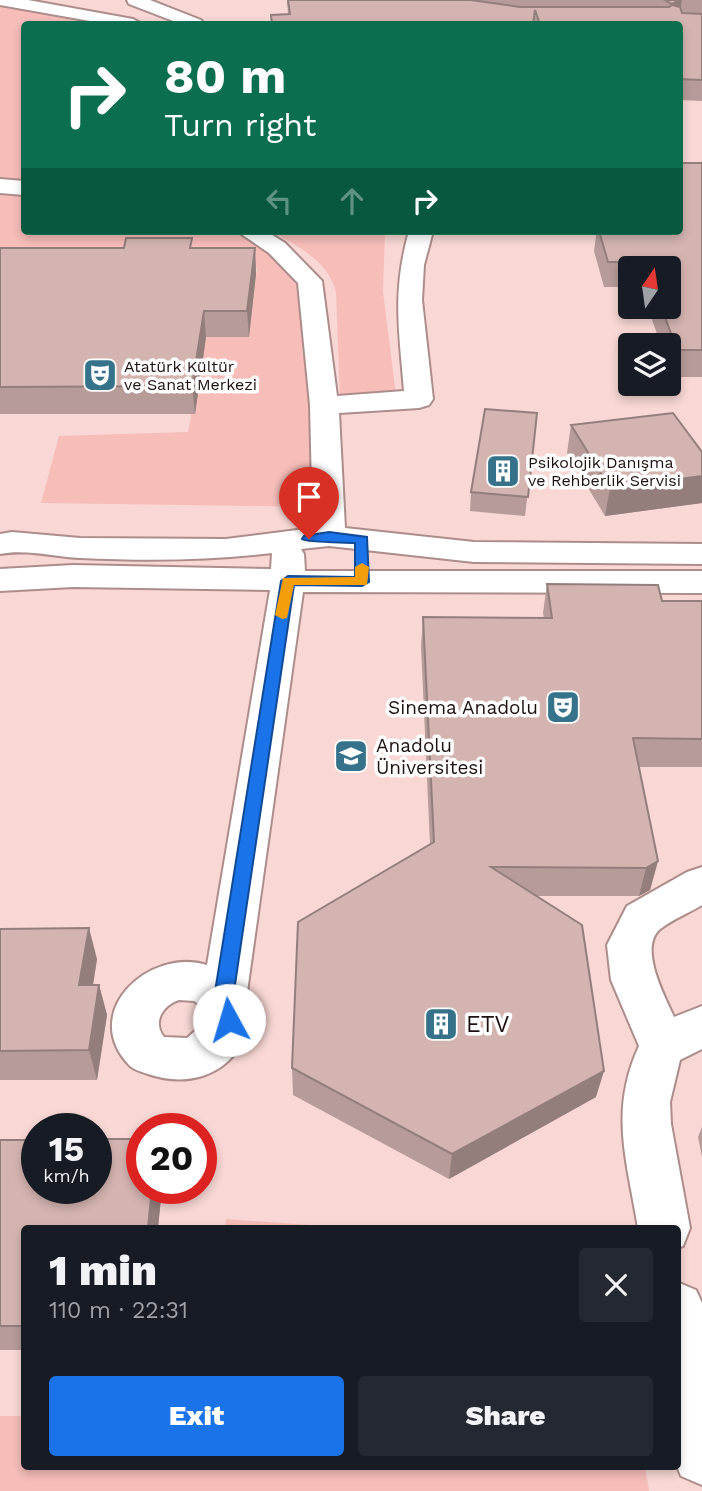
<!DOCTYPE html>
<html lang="en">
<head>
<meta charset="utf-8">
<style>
	:root { --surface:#171b24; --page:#242831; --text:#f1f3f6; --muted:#9ea1a6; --accent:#1a73e8 }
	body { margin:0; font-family:"Work Sans",sans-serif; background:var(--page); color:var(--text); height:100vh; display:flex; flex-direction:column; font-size:26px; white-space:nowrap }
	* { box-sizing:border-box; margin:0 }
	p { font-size:23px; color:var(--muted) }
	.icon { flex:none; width:38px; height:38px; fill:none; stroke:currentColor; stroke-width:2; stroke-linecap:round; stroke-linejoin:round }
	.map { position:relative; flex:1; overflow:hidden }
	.side { position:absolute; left:21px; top:1225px; width:660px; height:245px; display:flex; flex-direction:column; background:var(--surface); border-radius:7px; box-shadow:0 4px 10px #0003 }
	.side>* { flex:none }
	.banner { position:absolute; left:21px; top:21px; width:662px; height:214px; border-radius:7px; box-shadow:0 4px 10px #0003; background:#0b6e4f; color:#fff; overflow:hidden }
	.needle { width:46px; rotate:13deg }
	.fabs { position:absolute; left:618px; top:256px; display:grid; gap:14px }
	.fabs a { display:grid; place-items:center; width:63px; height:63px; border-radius:7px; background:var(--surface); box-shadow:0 4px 10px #0003; font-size:35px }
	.speed { position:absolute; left:21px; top:1113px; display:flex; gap:14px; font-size:35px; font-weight:700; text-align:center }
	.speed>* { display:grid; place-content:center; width:91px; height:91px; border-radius:50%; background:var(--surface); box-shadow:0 4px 10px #0003; line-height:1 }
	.speed small { font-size:18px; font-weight:400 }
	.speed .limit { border:10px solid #d22; background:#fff; color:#111 }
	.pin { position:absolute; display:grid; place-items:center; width:60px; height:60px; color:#fff; margin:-72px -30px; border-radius:50% 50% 50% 0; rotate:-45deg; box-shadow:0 0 7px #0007 }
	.pin .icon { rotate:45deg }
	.me { position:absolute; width:77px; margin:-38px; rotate:354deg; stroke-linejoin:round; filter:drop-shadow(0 0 5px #0008) }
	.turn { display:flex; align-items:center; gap:24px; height:147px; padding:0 28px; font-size:32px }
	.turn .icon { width:91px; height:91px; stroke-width:2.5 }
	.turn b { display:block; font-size:49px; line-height:60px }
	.lanes { display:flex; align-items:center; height:66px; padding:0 28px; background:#0003; justify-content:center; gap:35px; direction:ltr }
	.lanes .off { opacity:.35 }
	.round { display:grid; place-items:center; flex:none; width:74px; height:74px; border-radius:7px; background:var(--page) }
	.overview { display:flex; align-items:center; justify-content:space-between; height:119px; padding:0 28px }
	h1 { font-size:42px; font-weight:800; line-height:52px }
	.cta { display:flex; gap:14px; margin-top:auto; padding:14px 28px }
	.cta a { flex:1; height:80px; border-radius:7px; background:var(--accent); color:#fff; font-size:28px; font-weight:800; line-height:80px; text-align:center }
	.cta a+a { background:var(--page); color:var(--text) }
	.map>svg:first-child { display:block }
</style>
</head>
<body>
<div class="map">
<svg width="702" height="1491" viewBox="0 0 702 1491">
	<rect width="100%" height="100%" fill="#f8d7d4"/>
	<!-- green -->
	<g fill="#f6bdb9">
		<path d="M0,4L36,6L133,24H24V231H249L296,264L328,507L41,503L59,436L188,432L206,337H249L257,268L0,270Z"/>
		<path d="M271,231H385L383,292L396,395L340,398L336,292C327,259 298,247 271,231Z"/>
		<path d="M226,1219L351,1228H225Z"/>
		<path d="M0,1416H24V1466H645L649,1491H0Z"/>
	</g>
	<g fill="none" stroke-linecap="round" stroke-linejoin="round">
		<!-- minor casing -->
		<g stroke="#ac8d8b" stroke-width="4">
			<g id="minor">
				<path d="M0,0H28L133,19L142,24H107L0,5Z"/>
				<path d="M127,0H150L201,20L204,24H181L129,4Z"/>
				<path d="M0,179L24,181V195L0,193Z"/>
				<path d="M237,231H266L285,243L322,281L337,396L404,391C399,330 392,292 409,231H433L424,265L422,300L433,399L429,405L419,408L339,413L345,528L474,542L702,544V564L474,562L329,546L301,549L304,554L305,571H702V593L303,592L246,999C254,1015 250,1025 243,1040C226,1077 185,1087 148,1074C142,1072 134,1070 129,1065C79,1012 149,947 207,965L270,590L73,587L0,591V569L73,565L271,569L272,553C209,561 144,561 80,558C54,557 26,549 0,554V534L12,532L80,538L226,539L313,528L310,405L298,283L269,253ZM179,1000L194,1001L205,1009L204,1023L187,1038L164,1037C152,1022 163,1005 179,1000Z"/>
				<path d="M702,867V905C689,913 671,920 659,930C639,949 665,997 674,1017L702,1006V1049L680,1060L670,1102L671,1124L690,1228L683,1246L677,1248V1228H638C627,1161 609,1111 639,1046L611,980L607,945L627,906L687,872Z"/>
				<path d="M677,1282L696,1290L702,1303V1485L681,1476L677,1466Z"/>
			</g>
		</g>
		<!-- minor -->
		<use href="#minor" fill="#fff" fill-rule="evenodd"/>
	</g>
	<!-- wall -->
	<g fill="#b69b98">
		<path d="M287,0H702V101L679,100V24H271L288,14Z"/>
		<path d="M702,163V377H672L668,368V345H661L647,306H668V268H630V287H604L594,251L596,236L594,231H679Z"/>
		<path d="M0,248H255L256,274L249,337H206L195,414H0Z"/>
		<path d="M537,413L525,516L470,511L471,492Z"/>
		<path d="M571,425L702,452V503L605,516L567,453Z"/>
		<path d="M547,584L662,601H702V767H639L658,861L650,890L639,896H536L596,1097L449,1179L293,1095L292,1068L430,844L421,646L423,617L544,618L543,613Z"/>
		<path d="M0,929L97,959L93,985H99L107,1015L97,1080H0Z"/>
		<path d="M702,1127V1157L698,1137Z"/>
		<path d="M0,1140L142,1188H162L158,1228H24V1350H0Z"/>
	</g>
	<!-- shaded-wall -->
	<g fill="#947e7c">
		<path d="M679,0H682L679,17L672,4Z"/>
		<path d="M255,248L256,274L249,337L247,311Z"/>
		<path d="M204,311L206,337L195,414L192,386Z"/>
		<path d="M702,476V503L605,516L610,488Z"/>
		<path d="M658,861L650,890L639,896L646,868Z"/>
		<path d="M89,928L97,959L88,1016L79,985Z"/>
		<path d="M99,985L107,1015L97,1080L89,1050Z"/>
		<path d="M604,1071L596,1097L449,1179L452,1154Z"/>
		<path d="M152,1188H162L158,1228H148Z"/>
	</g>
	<!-- building -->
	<g fill="#d4b4b1" stroke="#947e7c" stroke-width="2">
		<path d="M288,0H471L520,7H669L672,5L680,7L682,13L702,14V80L679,79V24H540L535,10L533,24H272L271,15L290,14Z"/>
		<path d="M665,0H679L672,4Z"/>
		<path d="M679,163H702V350H677L661,306H668V268H647L645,262H608L599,231H679Z"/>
		<path d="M126,238H192L190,248H255L247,311H204L192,386L0,387V248H124Z"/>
		<path d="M485,409L537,413L528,497L471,492Z"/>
		<path d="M673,413L702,452V476L610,488L571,425Z"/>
		<path d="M547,584L658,585L662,601H702V739L633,738L658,861L646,868L491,867L582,925L604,1071L452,1154L292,1068L298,922L434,842L423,617L552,618Z"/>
		<path d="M89,928L79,985H99L89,1050L0,1051V929Z"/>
		<path d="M96,1139H142V1188H152L148,1228H24V1326H0V1140H37V1188H96Z"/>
	</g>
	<!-- route -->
	<path fill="#1a73e8" stroke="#114b97" stroke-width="2" d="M329,532L367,537L369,582L362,586L294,585L233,998L239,1020L236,1026L229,1028L222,1026L214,998L281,581L288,576L355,577V543C344,542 308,543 302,539L304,536Z"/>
	<!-- slow -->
	<path fill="#f59e0b" d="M362,563L369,567L367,585H294L287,618L282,619L275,615L283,578L355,577V567Z"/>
	<!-- icons -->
	<defs>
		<g id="theatre-square" transform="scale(1.75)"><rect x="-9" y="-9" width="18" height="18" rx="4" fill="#367289" stroke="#fff"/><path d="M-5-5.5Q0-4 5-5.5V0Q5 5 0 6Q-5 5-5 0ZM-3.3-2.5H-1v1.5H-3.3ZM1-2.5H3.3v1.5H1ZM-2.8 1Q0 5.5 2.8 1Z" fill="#fff"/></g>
		<g id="building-square" transform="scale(1.75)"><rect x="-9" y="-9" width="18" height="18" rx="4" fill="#367289" stroke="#fff"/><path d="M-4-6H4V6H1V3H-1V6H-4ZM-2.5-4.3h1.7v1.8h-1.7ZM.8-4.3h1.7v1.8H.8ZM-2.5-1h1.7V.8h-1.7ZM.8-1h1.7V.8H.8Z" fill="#fff"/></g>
		<g id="university-square" transform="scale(1.75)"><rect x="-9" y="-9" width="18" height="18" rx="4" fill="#367289" stroke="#fff"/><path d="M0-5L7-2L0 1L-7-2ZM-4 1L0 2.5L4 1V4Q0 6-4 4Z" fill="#fff"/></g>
	</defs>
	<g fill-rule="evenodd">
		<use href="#theatre-square" x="100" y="375"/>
		<use href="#building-square" x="503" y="471"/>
		<use href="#theatre-square" x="563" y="707"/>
		<use href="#university-square" x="351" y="756"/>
		<use href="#building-square" x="441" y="1024"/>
	</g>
	<g text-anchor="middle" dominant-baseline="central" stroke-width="7" stroke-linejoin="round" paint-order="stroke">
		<!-- far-poi labels -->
		<g font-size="16" fill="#1d1211" stroke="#fff" text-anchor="start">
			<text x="124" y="366">Atatürk Kültür<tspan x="124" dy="18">ve Sanat Merkezi</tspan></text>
			<text x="528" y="462">Psikolojik Danışma<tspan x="528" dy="18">ve Rehberlik Servisi</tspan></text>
		</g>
		<!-- poi labels -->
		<g font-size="19" fill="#1d1211" stroke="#fff" text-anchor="end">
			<text x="538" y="707">Sinema Anadolu</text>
			<text x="376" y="745" text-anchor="start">Anadolu<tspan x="376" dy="22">Üniversitesi</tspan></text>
		</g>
		<!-- near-poi labels -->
		<g font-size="23" fill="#1d1211" stroke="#fff" text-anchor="start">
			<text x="466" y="1024">ETV</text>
		</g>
	</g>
</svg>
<div class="fabs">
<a><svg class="needle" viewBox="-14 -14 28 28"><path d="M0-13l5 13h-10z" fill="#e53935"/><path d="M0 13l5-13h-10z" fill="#9ea1a6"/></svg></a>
<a><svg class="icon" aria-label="layers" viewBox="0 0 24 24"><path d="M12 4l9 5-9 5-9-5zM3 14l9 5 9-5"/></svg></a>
</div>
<div class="speed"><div>15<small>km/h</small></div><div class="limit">20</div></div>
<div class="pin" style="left:309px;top:539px;background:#d93025"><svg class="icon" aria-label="arrive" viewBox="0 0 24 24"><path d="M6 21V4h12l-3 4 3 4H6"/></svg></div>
<svg class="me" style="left:229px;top:1020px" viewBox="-20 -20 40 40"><circle r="19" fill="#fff"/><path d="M0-13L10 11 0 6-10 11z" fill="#1a73e8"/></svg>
<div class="banner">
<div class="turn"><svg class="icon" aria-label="right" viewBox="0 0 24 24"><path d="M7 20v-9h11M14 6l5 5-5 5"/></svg><div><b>80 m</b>Turn right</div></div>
<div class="lanes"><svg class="icon off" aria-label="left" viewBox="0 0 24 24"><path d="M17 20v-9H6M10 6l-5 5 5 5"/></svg><svg class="icon off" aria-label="ahead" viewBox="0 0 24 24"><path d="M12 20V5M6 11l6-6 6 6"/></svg><svg class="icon" aria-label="right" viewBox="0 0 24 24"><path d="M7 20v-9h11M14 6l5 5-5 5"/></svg></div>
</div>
<section class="side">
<div class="overview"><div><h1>1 min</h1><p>110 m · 22:31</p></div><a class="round"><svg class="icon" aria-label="close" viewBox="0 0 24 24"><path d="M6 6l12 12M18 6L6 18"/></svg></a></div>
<div class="cta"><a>Exit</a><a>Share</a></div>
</section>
</div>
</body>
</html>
